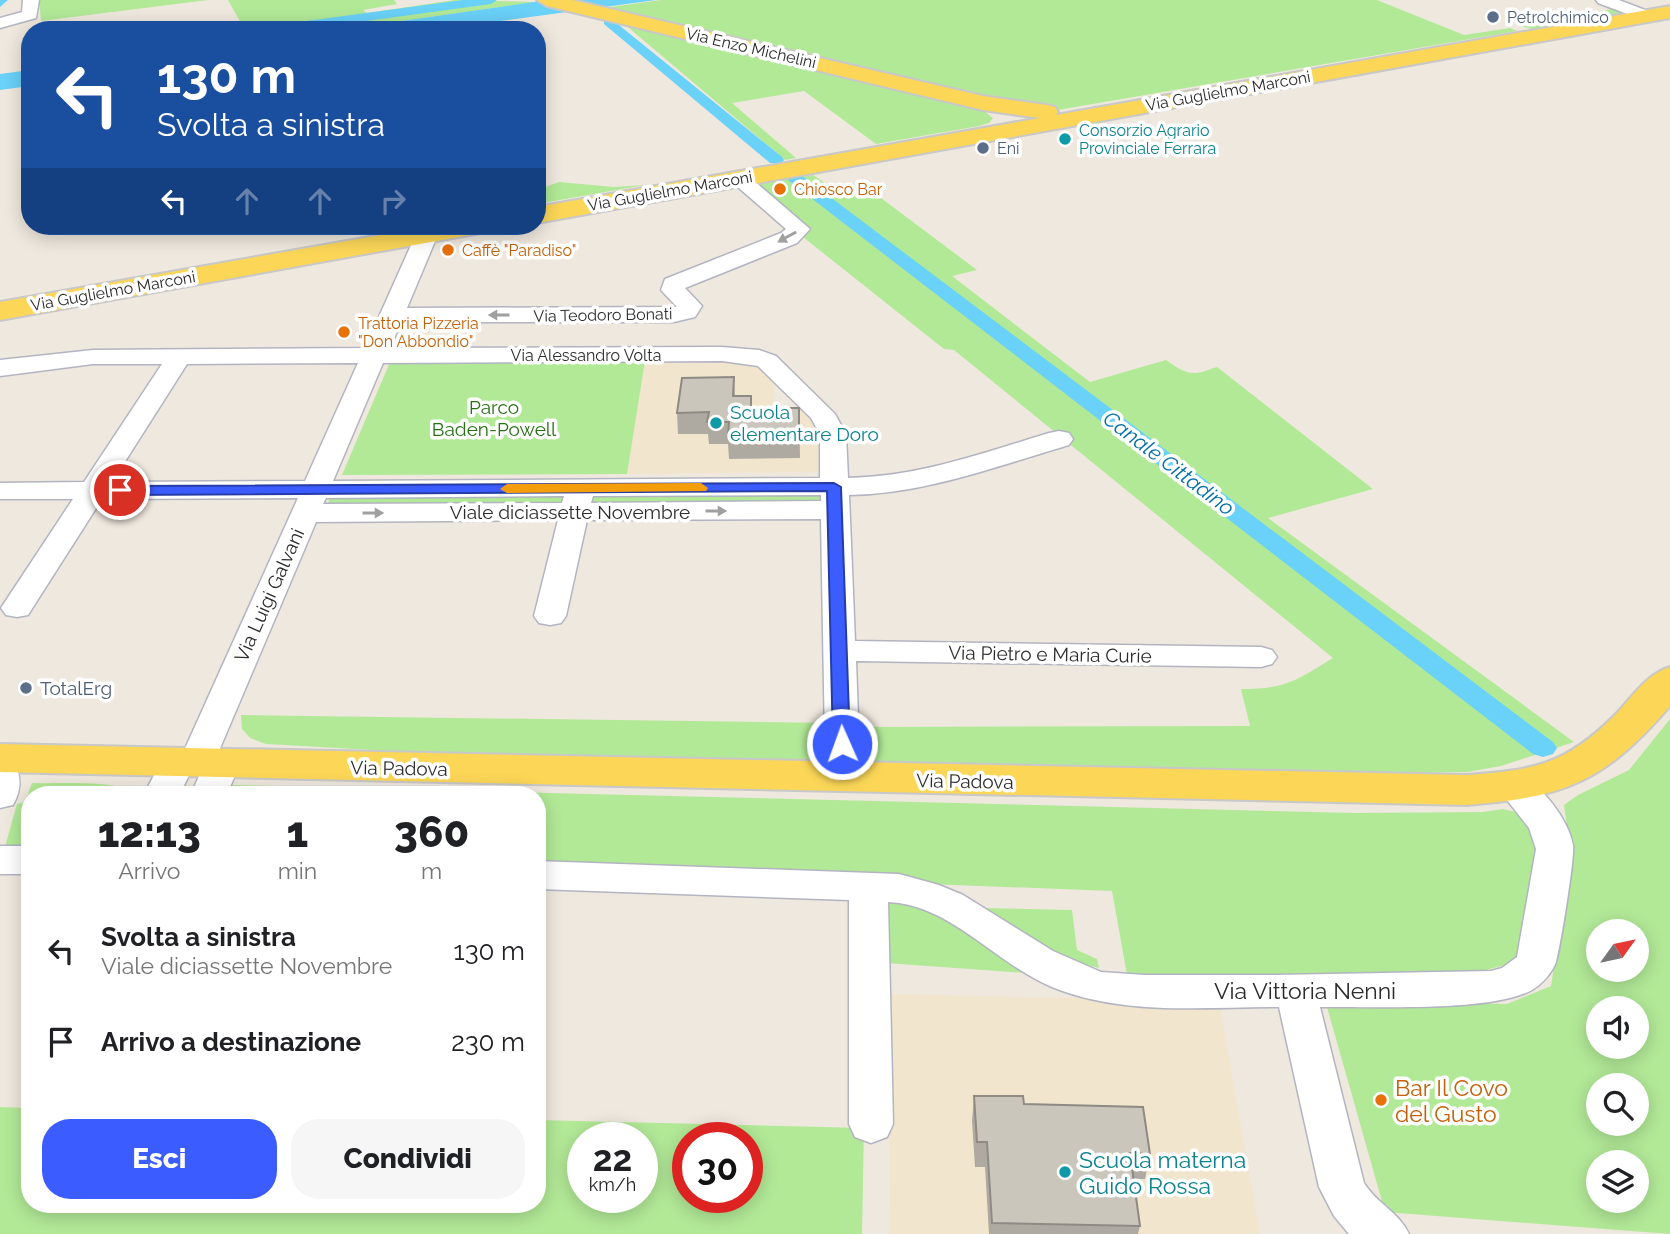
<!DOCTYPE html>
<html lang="it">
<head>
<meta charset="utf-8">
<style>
	:root { --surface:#fff; --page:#f6f6f6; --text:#202124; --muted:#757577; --accent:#3b5dff }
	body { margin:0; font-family:Raleway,sans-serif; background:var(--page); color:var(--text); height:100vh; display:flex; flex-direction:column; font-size:26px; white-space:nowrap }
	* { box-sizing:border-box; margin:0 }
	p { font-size:23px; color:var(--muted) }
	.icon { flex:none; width:38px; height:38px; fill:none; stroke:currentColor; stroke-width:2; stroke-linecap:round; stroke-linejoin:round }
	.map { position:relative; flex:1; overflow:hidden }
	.panel { position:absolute; left:21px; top:786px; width:525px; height:427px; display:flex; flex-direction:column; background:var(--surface); border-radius:28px; box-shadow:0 4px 18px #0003 }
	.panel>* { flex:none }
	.hud { position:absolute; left:21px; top:21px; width:525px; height:214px; border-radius:28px; box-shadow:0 4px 18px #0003; background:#1a4fa0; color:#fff; overflow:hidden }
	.needle { width:46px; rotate:57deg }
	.buttons { position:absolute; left:1586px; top:919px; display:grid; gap:14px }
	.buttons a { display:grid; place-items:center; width:63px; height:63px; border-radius:50%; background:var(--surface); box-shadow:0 4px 18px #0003; font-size:35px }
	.speed { position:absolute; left:567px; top:1122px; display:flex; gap:14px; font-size:35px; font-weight:700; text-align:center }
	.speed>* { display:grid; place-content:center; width:91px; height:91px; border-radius:50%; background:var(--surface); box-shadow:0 4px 18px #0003; line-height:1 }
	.speed small { font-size:18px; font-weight:400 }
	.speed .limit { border:10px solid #d22; background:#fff; color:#111 }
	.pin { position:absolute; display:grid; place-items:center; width:60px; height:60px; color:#fff; margin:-30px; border:4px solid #fff; border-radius:50%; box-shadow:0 2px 7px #0007 }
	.me { position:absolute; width:77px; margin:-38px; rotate:358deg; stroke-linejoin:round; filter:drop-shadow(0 0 5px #0008) }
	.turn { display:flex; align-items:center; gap:24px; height:147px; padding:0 21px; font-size:32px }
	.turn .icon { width:91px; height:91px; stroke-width:2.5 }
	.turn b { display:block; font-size:49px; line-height:60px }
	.lanes { display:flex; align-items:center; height:66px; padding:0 21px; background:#0003; justify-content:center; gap:35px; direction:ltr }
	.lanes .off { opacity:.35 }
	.eta { display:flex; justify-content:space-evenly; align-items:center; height:119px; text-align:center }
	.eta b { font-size:42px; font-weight:800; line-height:49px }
	.action { display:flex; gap:14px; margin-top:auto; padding:14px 21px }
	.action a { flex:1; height:80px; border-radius:28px; background:var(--accent); color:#fff; font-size:28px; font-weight:800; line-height:80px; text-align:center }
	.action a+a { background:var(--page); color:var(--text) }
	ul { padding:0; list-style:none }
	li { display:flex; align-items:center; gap:21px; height:91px; padding:0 21px }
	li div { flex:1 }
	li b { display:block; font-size:26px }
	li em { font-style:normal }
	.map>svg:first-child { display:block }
</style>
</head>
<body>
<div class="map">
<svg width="1670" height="1234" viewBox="0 0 1670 1234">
	<rect width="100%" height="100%" fill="#efe8de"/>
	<!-- education -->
	<g fill="#f1e6cd">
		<path d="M739,360L761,367L775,380L772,410H809L820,421L825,472L627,474L645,361Z"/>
		<path d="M887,994L1219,1001L1260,1234H890Z"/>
	</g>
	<!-- green -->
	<g fill="#b2e997" fill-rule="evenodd">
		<path d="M39,0H208L41,21Z"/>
		<path d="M228,0H394L397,4L363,10L367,13L455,0L536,2L338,30H245Z"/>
		<path d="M661,0H1377L1464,35L1510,28L1517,31L1058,110L1029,108L603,8Z"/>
		<path d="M1618,8L1625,12L1618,15L1537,30L1519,26Z"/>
		<path d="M623,23L972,107L984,111L993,118L989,123L979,126L876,144L804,91L732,103L796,158L785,160Z"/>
		<path d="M813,175L837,191L865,186L977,270L952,276L1090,382L1166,360C1189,376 1192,376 1217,367L1373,489L1268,518L1574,742L1501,766L1467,772L1344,773L513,758L266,744L250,738L242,729L241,715L832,723L831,747H865L864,727L1250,726L1241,689C1286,689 1295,681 1333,658L954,350L944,349L803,237L754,185Z"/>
		<path d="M559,182L614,187L645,185L537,204V190Z"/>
		<path d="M645,361L627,474L342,475L390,362Z"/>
		<path d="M828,495V504L586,506L588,496Z"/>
		<path d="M569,497L567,505L327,506L330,498Z"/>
		<path d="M1670,719V1234L1385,1212L1325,1000L1507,1004L1551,986L1571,856L1564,805L1578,795L1629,770ZM1598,931H1636V970H1598ZM1598,1008H1636V1046H1598ZM1598,1085H1636V1124H1598ZM1598,1162H1636V1200H1598Z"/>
		<path d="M32,783C55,784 120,779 136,794H30V854H3L17,804L25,802Z"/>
		<path d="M232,785L1354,813L1483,812L1503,809L1520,813L1542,853L1521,954L1508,964L1461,977L1127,975L1112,891L537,869V794H227Z"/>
		<path d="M884,900H907L947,918L1039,974L886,963Z"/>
		<path d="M980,908L1072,910L1077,950L1097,959L1099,968L1057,957Z"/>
		<path d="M0,1107L30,1108V1204H537V1120L864,1128L862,1234H0ZM583,1138H642V1197H583ZM688,1138H747V1197H688Z"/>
	</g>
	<!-- water -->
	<g fill="#6ad1f8">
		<path d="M548,0H656L434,30H338Z"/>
		<path d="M30,70V86L0,90V74Z"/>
	</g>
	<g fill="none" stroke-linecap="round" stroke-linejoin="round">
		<!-- canal -->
		<g fill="#6ad1f8" fill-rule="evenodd">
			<path d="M0,0H8L0,7Z"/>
			<path d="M463,0H497L491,4L300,30H263L269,26Z"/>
			<path d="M609,17L782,157L784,160L782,163H770L604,24V18Z"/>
			<path d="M795,173L801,175L1553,742L1557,748L1553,754L1543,757L1533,754L789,181L787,178Z"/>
		</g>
		<!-- minor casing -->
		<g stroke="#b2b4c1" stroke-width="3">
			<g id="minor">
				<path d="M23,0H39L36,18L0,28V18L22,12Z"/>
				<path d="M1596,0H1619L1653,13L1655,16L1647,21L1641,19L1598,3Z"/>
				<path d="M739,172L746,174L810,229L797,243L685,288L702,306L695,317L674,322H401L390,348L722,347L759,350L776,356L835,414L846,434L848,478C918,477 983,453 1049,433L1059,431L1069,433L1073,439L1069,445C997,466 925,494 849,495L855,641L1261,647L1272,650L1277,657L1272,664L1261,667L856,661L859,744L854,752L842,755L830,752L825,744L821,519L587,520L566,616L561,623L550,625L539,623L534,616L558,520L316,522L218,753L234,756L240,764L227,794H191L200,774L190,773L180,794H144L165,755L177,751L183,753L298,498L102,499L28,615L17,617L6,615L1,608L73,499H0V483L84,482L162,364H93L0,376V360L93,350L365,348L416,234L419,229H435L438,234L407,308L677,307L661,290L665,279L781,233L786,229L732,182L729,178L732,174ZM722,361L758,366L811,418L820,434V478L333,481L383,363ZM358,363L305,481L112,482L187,364ZM821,495V501L591,503L593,496ZM564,496L562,503L323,504L326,498Z"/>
				<path d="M0,756L12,760C22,775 22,789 13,805L0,808Z"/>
				<path d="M1514,774C1540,781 1568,819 1573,845C1575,857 1560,949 1556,962C1552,973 1542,984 1532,990C1489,1013 1372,1006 1320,1007L1364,1183C1377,1204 1399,1212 1409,1234H1349L1334,1216L1319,1187L1279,1007C1203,1007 1123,1016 1052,987C996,964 950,904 888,902L893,1124L887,1137L871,1143L855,1137L849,1124V900L537,889V861L899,874L939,885L963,895L1053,951L1101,972L1145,975H1276L1491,971L1502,968L1517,957L1536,849L1529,828L1496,786L1501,777Z"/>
				<rect x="0" y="846" width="30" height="28"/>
			</g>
		</g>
		<!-- major casing -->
		<g stroke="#c8c8c8" stroke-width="4">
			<g id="major">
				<path d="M537,0H572L983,96L1047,105L1055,107L1058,112L1056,115L1670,6V18L537,223V207L1040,118L983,110L547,6Z"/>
				<path d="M432,226H488L484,232L475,234L0,320V302Z"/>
				<path d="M1670,667V706C1604,782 1566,797 1467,805L0,772V744L1467,775C1534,770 1565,765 1614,716C1631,699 1646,674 1670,667Z"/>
			</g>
		</g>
		<!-- minor -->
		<use href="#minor" fill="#fff" fill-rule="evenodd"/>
		<!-- major -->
		<use href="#major" fill="#fbd657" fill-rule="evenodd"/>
	</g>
	<!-- wall -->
	<g fill="#aeaaa2">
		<path d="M734,377L735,396H751L752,408H799L800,458L729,459L728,444H709L708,434H678L677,413Z"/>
		<path d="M974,1096L1024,1104L1150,1154L1145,1179H1133L1140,1226L1138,1234H989L985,1167H975L972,1121Z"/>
	</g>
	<!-- building -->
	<g fill="#cac6bc" stroke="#8d8b84" stroke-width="2">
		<path d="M734,377L733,396H751V408H799V436L728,437L729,422H707L709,412L677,413L682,378Z"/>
		<path d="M974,1096H1023L1024,1104L1143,1107L1150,1154L1130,1153L1140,1226L992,1223L987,1142H977Z"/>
	</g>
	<!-- one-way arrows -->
	<defs><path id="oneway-solid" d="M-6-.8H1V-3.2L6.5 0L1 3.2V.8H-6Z" transform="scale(1.75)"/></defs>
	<g fill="#a0a0a0">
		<use href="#oneway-solid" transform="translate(787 237) rotate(151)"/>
		<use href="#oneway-solid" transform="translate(499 315) rotate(180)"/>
		<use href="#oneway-solid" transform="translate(716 511)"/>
		<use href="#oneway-solid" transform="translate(373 513)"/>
	</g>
	<!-- route -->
	<path fill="#3b5dff" stroke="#263ca6" stroke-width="2" d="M834,483L841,487L850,744L842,750L833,744L827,491L120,495L113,490L120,486Z"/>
	<!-- slow -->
	<path fill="#f59e0b" d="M701,483L708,488L706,491L507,493L500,489L507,484Z"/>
	<!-- markers -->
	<g fill="#5c6f8a" stroke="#fff" stroke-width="2.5">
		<circle cx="1493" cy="17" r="7"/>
		<circle cx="983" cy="148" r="7"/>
		<circle cx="26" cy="688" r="7"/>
	</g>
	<g fill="#0f9aa8" stroke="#fff" stroke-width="2.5">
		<circle cx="1065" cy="139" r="7"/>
		<circle cx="716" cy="423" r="7"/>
		<circle cx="1065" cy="1172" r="7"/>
	</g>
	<g fill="#e8710a" stroke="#fff" stroke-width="2.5">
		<circle cx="780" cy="189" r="7"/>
		<circle cx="448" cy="250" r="7"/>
		<circle cx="344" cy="332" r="7"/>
		<circle cx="1381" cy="1100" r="7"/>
	</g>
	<g text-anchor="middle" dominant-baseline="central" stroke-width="7" stroke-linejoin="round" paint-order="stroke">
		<!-- far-service labels -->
		<g font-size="16" fill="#4e5e75" stroke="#fff" text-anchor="start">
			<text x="1507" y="17">Petrolchimico</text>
			<text x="997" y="148">Eni</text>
		</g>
		<!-- far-street labels -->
		<g font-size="16" fill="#2c2c2c" stroke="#fff">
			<text transform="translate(751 48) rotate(13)">Via Enzo Michelini</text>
			<text transform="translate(1228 91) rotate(-10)">Via Guglielmo Marconi</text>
			<text transform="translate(670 191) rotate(-10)">Via Guglielmo Marconi</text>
			<text transform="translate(113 291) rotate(-10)">Via Guglielmo Marconi</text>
			<text transform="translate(603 315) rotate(-1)">Via Teodoro Bonati</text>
			<text x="586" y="355">Via Alessandro Volta</text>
		</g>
		<!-- far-culture labels -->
		<g font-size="16" fill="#0d838f" stroke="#fff" text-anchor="start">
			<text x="1079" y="130">Consorzio Agrario<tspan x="1079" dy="18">Provinciale Ferrara</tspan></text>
		</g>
		<!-- far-food labels -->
		<g font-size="16" fill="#c56008" stroke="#fff" text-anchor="start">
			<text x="794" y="189">Chiosco Bar</text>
			<text x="462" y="250">Caffè "Paradiso"</text>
			<text x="358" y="323">Trattoria Pizzeria<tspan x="358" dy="18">"Don Abbondio"</tspan></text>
		</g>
		<!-- park labels -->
		<g font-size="19" fill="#277115" stroke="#fff">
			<text x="494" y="407">Parco<tspan x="494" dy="22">Baden-Powell</tspan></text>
		</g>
		<!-- culture labels -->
		<g font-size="19" fill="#0d838f" stroke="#fff" text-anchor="start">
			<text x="730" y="412">Scuola<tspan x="730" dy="22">elementare Doro</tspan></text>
		</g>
		<!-- street labels -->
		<g font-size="19" fill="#2c2c2c" stroke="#fff">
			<text x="570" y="512">Viale diciassette Novembre</text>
			<text transform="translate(269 595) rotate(-66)">Via Luigi Galvani</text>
			<text transform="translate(1050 654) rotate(1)">Via Pietro e Maria Curie</text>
			<text transform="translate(399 768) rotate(1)">Via Padova</text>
			<text transform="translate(965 781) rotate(1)">Via Padova</text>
		</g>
		<!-- service labels -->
		<g font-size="19" fill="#4e5e75" stroke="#fff" text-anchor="start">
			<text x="40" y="688">TotalErg</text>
		</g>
		<!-- water labels -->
		<g font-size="21" font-style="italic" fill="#036fa9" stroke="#fff">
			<text transform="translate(1169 463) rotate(37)">Canale Cittadino</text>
		</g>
		<!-- near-street labels -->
		<g font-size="23" fill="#2c2c2c" stroke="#fff">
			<text x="1305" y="990">Via Vittoria Nenni</text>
		</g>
		<!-- near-food labels -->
		<g font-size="23" fill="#c56008" stroke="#fff" text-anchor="start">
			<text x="1395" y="1087">Bar Il Covo<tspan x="1395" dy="26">del Gusto</tspan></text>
		</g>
		<!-- near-culture labels -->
		<g font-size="23" fill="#0d838f" stroke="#fff" text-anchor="start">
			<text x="1079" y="1159">Scuola materna<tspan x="1079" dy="26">Guido Rossa</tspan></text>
		</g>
	</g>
</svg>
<div class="buttons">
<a><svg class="needle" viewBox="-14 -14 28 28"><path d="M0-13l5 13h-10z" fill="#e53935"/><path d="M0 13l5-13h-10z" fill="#757577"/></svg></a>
<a><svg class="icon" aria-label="sound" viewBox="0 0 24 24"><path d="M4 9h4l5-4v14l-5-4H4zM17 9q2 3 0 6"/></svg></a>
<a><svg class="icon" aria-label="search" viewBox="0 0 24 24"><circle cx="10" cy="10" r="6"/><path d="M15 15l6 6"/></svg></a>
<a><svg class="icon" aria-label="layers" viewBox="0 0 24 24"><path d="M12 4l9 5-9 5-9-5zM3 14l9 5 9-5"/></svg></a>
</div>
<div class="speed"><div>22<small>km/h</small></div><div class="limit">30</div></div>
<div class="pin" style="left:120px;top:490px;background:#d93025"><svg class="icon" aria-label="arrive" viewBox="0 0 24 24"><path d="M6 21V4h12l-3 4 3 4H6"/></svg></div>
<svg class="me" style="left:842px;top:744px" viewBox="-20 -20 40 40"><circle r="17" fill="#3b5dff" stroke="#fff" stroke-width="3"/><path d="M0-11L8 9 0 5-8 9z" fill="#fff"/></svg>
<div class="hud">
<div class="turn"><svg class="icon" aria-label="left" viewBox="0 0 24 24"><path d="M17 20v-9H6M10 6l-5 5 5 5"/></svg><div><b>130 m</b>Svolta a sinistra</div></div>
<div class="lanes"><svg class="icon" aria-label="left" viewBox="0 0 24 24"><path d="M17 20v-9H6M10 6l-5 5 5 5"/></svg><svg class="icon off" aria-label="ahead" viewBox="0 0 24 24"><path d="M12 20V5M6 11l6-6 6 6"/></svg><svg class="icon off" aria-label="ahead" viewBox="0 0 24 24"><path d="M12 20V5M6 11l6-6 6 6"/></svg><svg class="icon off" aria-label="right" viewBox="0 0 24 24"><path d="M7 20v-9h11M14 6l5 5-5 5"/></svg></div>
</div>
<section class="panel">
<div class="eta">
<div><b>12:13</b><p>Arrivo</p></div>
<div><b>1</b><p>min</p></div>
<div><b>360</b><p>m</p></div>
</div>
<ul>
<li><svg class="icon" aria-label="left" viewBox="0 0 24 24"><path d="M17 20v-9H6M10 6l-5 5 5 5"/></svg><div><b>Svolta a sinistra</b><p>Viale diciassette Novembre</p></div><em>130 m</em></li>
<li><svg class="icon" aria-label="arrive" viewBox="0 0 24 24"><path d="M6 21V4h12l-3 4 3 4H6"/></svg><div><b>Arrivo a destinazione</b></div><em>230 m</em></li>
</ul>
<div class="action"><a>Esci</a><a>Condividi</a></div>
</section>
</div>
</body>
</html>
